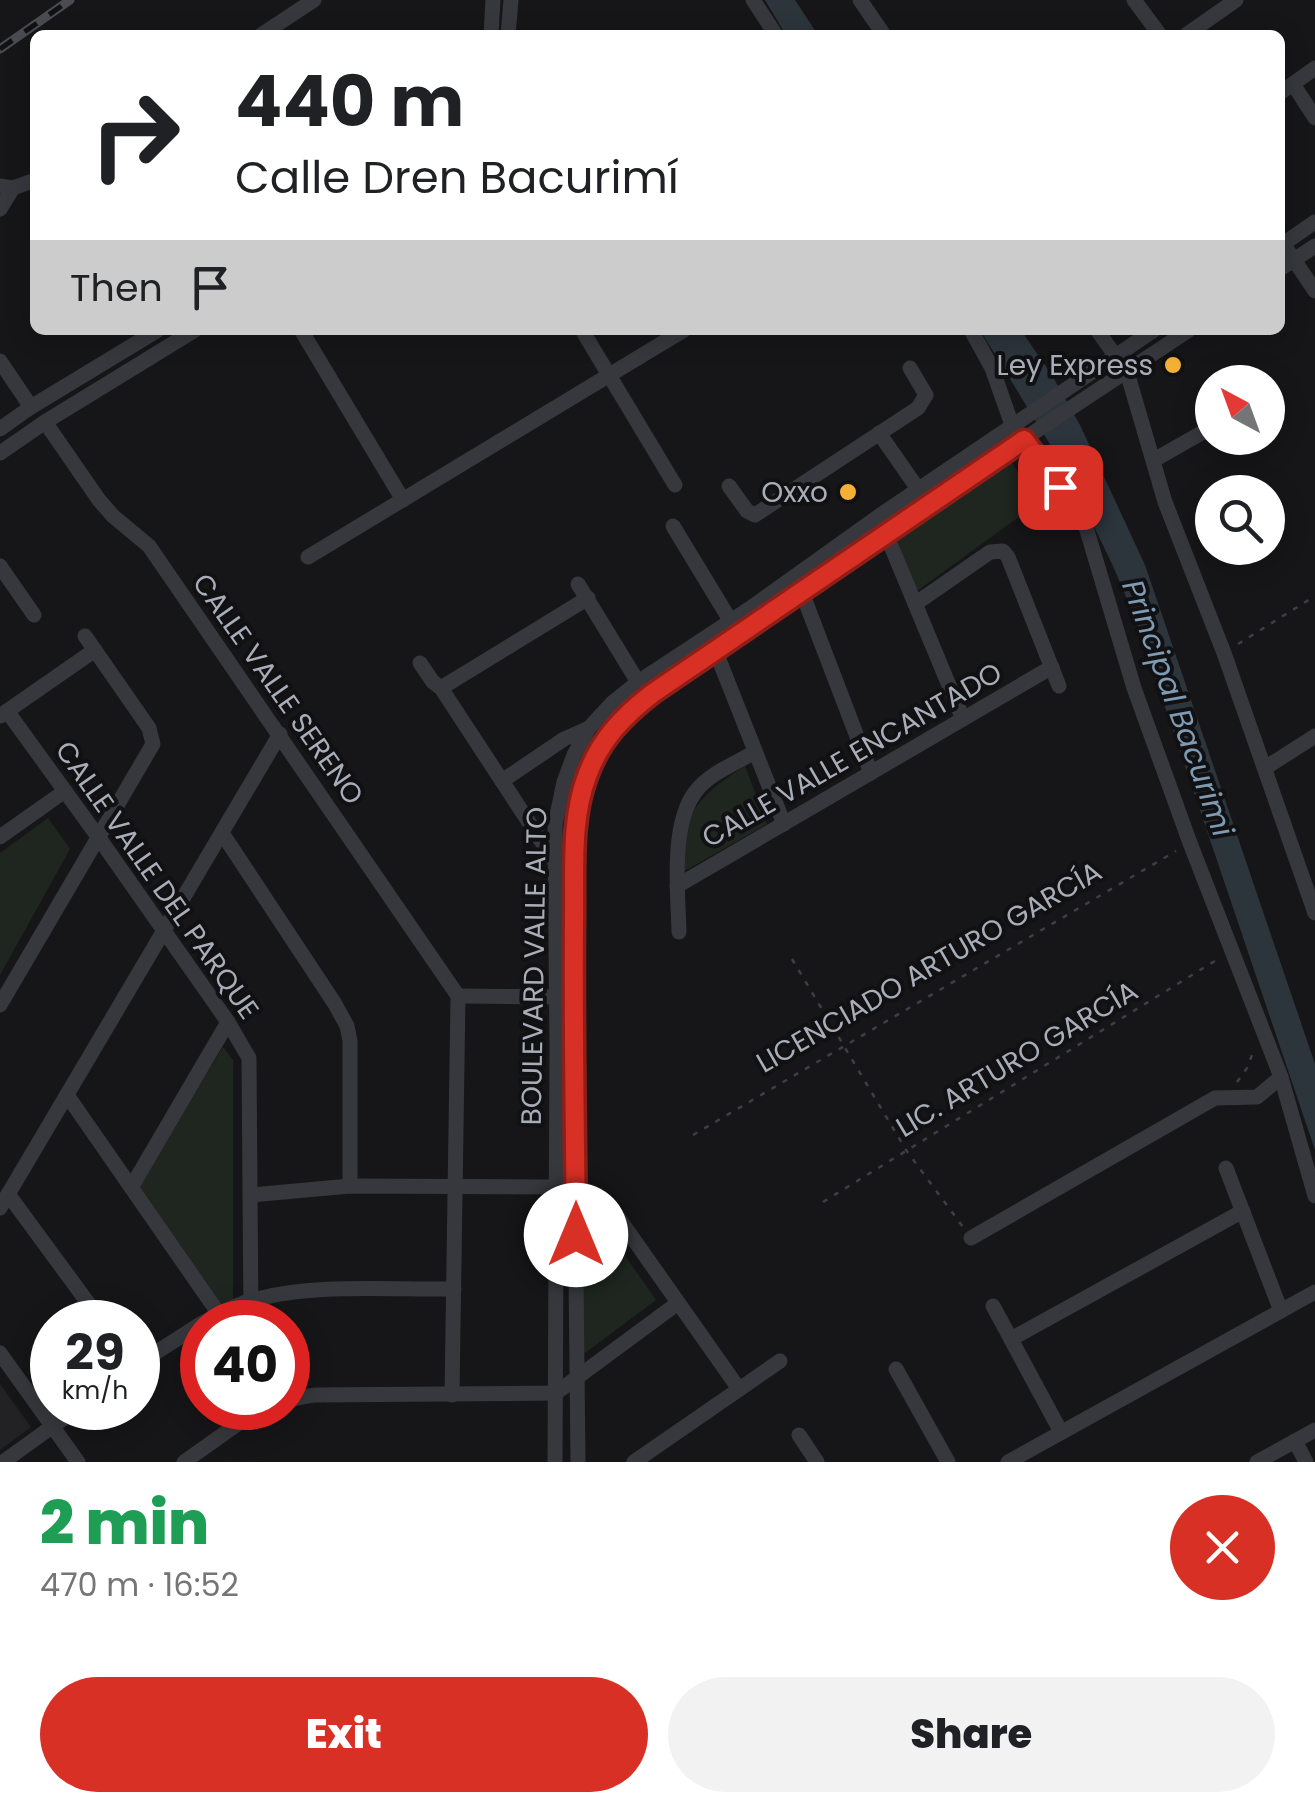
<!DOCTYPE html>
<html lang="en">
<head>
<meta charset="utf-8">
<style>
	:root { --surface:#fff; --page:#f2f2f2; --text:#202124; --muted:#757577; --accent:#d93025 }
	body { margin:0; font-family:Poppins,sans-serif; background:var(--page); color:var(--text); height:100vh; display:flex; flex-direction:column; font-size:38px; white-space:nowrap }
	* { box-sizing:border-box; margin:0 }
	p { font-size:32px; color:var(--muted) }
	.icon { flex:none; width:55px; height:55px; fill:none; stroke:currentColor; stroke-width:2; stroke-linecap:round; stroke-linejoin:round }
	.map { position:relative; height:1462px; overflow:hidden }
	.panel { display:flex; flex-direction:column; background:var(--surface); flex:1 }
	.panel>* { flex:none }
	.hud { position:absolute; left:30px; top:30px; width:1255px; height:305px; border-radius:15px; box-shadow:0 5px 25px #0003; background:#fff; color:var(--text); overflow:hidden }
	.needle { width:65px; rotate:319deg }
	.tools { position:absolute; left:1195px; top:365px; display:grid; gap:20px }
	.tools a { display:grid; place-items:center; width:90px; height:90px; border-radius:50%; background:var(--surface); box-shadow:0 5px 25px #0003; font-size:50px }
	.speed { position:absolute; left:30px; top:1300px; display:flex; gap:20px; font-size:50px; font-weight:700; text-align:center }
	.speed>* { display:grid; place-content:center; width:130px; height:130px; border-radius:50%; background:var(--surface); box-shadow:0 5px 25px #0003; line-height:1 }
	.speed small { font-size:25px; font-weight:400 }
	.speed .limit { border:15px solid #d22; background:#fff; color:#111 }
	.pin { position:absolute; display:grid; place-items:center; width:85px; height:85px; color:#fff; margin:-42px; border-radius:20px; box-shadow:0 5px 15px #0006 }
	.me { position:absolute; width:110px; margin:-55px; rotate:0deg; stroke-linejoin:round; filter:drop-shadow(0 0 8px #0008) }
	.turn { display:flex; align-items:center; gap:35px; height:210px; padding:0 40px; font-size:45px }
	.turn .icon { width:130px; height:130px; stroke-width:2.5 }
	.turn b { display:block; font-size:70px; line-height:85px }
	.then { display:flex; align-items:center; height:95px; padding:0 40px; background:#0003; gap:20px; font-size:38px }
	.round { display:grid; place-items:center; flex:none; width:105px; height:105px; border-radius:52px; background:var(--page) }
	.head { display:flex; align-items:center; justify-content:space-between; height:170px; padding:0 40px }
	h1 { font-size:60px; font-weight:800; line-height:75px; color:#1e9e55 }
	.primary-button { display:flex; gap:20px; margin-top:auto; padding:20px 40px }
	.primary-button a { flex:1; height:115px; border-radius:60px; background:var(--accent); color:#fff; font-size:40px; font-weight:800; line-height:115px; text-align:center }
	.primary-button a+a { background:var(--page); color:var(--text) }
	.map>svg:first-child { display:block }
</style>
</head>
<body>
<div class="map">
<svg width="1315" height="1462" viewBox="0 0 1315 1462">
	<rect width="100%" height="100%" fill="#161618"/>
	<!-- built -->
	<path fill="#222225" d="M0,1384L31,1427L0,1450Z"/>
	<!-- green -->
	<g fill="#1e261f">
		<path d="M1012,463L1038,503L917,591L897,540Z"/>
		<path d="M745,766L767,824L683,872C683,861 682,849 683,839C688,804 718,783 745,766Z"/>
		<path d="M48,818L70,849L0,975V853Z"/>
		<path d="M223,1047L233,1060V1300L217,1306L135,1193Z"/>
		<path d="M581,1193L656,1300L581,1356Z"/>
	</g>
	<!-- water -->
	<g fill="#2c353c">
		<path d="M765,0H795L818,35H786Z"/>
		<path d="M980,330H1021L1053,377L1080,425L1145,565L1315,1064V1150L1135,618L1113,566L1070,477Z"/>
	</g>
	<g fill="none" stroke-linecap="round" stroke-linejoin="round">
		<!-- path -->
		<g stroke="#3d3f44" stroke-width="2.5" stroke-dasharray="5 8" stroke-linecap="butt">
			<path d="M1238,644L1315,596"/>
			<path d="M792,959L906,1150L963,1227"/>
			<path d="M1237,1082L1247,1068L1254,1050"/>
			<path d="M693,1135L1176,851"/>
			<path d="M823,1202L1218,959"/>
		</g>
		<!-- minor -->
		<g stroke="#37383d" stroke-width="15">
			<path d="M753,0L776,35"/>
			<path d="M860,0L884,35"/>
			<path d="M1134,0L1160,35"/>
			<path d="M261,35L314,0"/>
			<path d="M491,35L493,0"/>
			<path d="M508,35L511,0"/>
			<path d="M1186,35L1236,0"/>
			<path d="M1293,84L1315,118"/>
			<path d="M1280,93L1315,68"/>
			<path d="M0,186L13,188L35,180"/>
			<path d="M0,209L13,188"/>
			<path d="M1280,239L1315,291"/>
			<path d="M1280,246L1315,222"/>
			<path d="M1280,269L1315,246"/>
			<path d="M301,330L403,500"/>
			<path d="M582,330L675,485"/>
			<path d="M971,330L992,368L1012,425L1083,517L1134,688L1190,843L1281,1077L1315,1196"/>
			<path d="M1097,330L1127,372L1165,502L1224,653L1315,913"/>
			<path d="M0,361L31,407"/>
			<path d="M45,422L99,500L113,516L149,546L458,996L452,1395"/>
			<path d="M0,429L31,407L158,330"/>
			<path d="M879,433L918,489"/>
			<path d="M0,453L45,422L195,330"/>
			<path d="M1154,460L1212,427"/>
			<path d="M729,486L747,511L755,515L918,408L926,395L910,368"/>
			<path d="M673,526L730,620"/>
			<path d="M884,529L963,719"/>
			<path d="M308,557L684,330"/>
			<path d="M0,566L34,615"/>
			<path d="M578,584L638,682"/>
			<path d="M801,590L871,773"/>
			<path d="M915,604L990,552L1003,551L1008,557L1059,686"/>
			<path d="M712,642L784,824"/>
			<path d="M420,663L433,682L441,688L555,862"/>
			<path d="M441,688L588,598"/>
			<path d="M7,711L99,838L228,1022L249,1058L251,1322"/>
			<path d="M0,716L95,650"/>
			<path d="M1265,768L1315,736"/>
			<path d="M502,781L564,739L589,728"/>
			<path d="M222,833L335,1004L347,1026L350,1041V1186"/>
			<path d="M0,837L65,791"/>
			<path d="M677,886L1052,667"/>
			<path d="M679,932C678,892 670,824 696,791C710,773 736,763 755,752"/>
			<path d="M458,996L564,997"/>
			<path d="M0,1005L153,744L149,728L85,636"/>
			<path d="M67,1095L219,1314"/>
			<path d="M1226,1168L1281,1311"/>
			<path d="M132,1186L228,1022"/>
			<path d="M8,1194L102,1322"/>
			<path d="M252,1195L350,1186L557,1187C583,1189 596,1188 613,1210L739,1389"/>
			<path d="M0,1208L280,734"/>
			<path d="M971,1238L1215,1098L1257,1097L1281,1077"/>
			<path d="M993,1306L1061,1432"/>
			<path d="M204,1322C219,1314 236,1304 253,1300C313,1283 392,1290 454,1289"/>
			<path d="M1011,1339L1243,1211"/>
			<path d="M0,1353L78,1462"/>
			<path d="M138,1364L202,1323"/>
			<path d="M896,1369L948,1462"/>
			<path d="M288,1400L314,1395L556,1393L678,1303"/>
			<path d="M799,1435L817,1462"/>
			<path d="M1295,1441L1306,1462"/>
			<path d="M3,1462L78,1408"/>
			<path d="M184,1462L260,1408"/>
			<path d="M555,1462L557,1046L555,825L564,782L574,755L589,728L612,703L638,682L749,609L879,516L1154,330"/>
			<path d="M578,1462L573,997L575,829L581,794L588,772L605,739L625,715L653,693L1033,433L1189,330"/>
			<path d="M634,1462L780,1361"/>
			<path d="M1008,1462L1315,1292"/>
			<path d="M1257,1462L1315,1430"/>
		</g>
		<!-- rail casing -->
		<g stroke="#4a4c52" stroke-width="9">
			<path id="rail" d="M0,49L70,0"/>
		</g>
		<!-- rail -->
		<use href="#rail" stroke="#111113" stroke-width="5" stroke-dasharray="15" stroke-linecap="butt"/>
	</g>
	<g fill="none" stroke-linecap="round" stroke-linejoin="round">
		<!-- route casing -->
		<g stroke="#8d1f18" stroke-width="25">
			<path id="route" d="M576,1235C575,1130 573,1025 574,920C575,873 570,821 587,776C600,740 623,716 653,693L1024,440L1060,487"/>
		</g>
		<!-- route -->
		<use href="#route" stroke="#d93025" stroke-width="18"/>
	</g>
	<!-- markers -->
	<g fill="#f2b134" stroke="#111113" stroke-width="4">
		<circle cx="1173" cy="365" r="10"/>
		<circle cx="848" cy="492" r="10"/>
	</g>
	<g text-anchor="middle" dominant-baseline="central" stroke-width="8" stroke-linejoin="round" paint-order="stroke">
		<!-- poi labels -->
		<g font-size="28" fill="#a8adb8" stroke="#111113" text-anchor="end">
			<text x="1153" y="365">Ley Express</text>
			<text x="828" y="492">Oxxo</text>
		</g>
		<!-- street labels -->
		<g font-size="28" fill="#a8adb8" stroke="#111113">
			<text transform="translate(278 689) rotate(55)">CALLE VALLE SERENO</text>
			<text transform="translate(852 755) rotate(-30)">CALLE VALLE ENCANTADO</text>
			<text transform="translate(157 880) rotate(55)">CALLE VALLE DEL PARQUE</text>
			<text transform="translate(534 966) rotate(-89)">BOULEVARD VALLE ALTO</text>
			<text transform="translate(929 967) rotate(-30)">LICENCIADO ARTURO GARCÍA</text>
			<text transform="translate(1017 1059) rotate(-31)">LIC. ARTURO GARCÍA</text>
		</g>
		<!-- water labels -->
		<g font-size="30" font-style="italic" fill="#7f9bb3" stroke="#111113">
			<text transform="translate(1178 708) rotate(70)">Principal Bacurimi</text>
		</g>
	</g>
</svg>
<div class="tools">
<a><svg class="needle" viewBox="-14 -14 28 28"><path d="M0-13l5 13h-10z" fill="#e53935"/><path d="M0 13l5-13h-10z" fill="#757577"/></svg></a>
<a><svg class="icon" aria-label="search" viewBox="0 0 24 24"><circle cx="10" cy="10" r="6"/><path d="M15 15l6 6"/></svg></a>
</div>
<div class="speed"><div>29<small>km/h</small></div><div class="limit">40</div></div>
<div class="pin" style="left:1060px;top:487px;background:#d93025"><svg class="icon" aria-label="arrive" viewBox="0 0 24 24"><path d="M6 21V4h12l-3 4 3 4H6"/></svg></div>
<svg class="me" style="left:576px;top:1235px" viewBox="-20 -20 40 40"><circle r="19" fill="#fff"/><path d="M0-13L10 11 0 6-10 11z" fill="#d93025"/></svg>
<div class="hud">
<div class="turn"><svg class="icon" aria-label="right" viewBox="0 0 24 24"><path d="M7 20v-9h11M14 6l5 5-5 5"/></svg><div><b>440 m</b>Calle Dren Bacurimí</div></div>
<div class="then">Then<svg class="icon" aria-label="arrive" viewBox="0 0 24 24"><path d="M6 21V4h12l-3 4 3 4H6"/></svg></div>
</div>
</div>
<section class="panel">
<div class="head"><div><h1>2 min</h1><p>470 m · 16:52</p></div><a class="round" style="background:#d93025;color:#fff"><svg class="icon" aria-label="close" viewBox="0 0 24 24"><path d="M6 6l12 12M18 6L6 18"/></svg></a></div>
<div class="primary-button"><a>Exit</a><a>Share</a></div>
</section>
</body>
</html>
